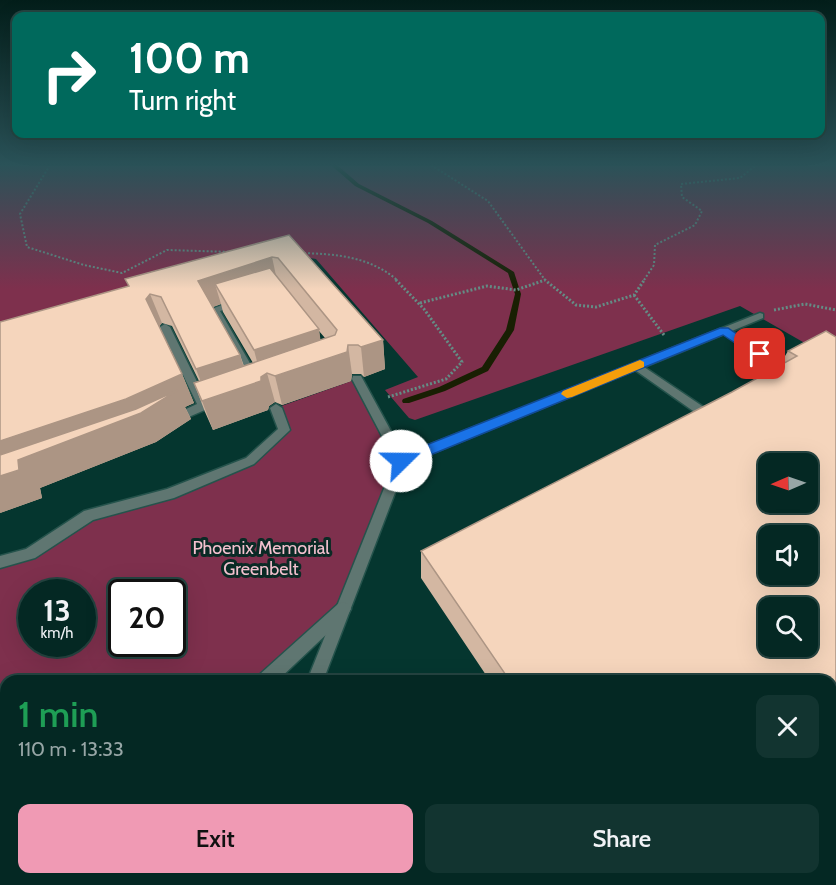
<!DOCTYPE html>
<html lang="en">
<head>
<meta charset="utf-8">
<style>
	:root { --surface:#042823; --page:#123430; --text:#f1f3f6; --muted:#97a6a6; --line:#254441; --accent:#f09ab4 }
	body { margin:0; font-family:Cabin,sans-serif; background:var(--page); color:var(--text); height:100vh; display:flex; flex-direction:column; font-size:22px; white-space:nowrap }
	* { box-sizing:border-box; margin:0 }
	p { font-size:20px; color:var(--muted) }
	.icon { flex:none; width:33px; height:33px; fill:none; stroke:currentColor; stroke-width:2; stroke-linecap:round; stroke-linejoin:round }
	.map { position:relative; flex:1; overflow:hidden }
	.side { position:absolute; left:0px; top:675px; width:837px; height:210px; display:flex; flex-direction:column; background:var(--surface); border-radius:18px 18px 0 0; box-shadow:0 6px 24px #0002,0 0 0 2px var(--line) }
	.side>* { flex:none }
	.top-card { position:absolute; left:12px; top:12px; width:813px; height:126px; border-radius:12px; box-shadow:0 6px 24px #0002,0 0 0 2px var(--line); background:#00695c; color:#fff; overflow:hidden }
	.needle { width:39px; rotate:268deg }
	.buttons { position:absolute; left:758px; top:453px; display:grid; gap:12px }
	.buttons a { display:grid; place-items:center; width:60px; height:60px; border-radius:12px; background:var(--surface); box-shadow:0 6px 24px #0002,0 0 0 2px var(--line); font-size:30px }
	.speed { position:absolute; left:18px; top:579px; display:flex; gap:12px; font-size:30px; font-weight:700; text-align:center }
	.speed>* { display:grid; place-content:center; width:78px; height:78px; border-radius:50%; background:var(--surface); box-shadow:0 6px 24px #0002,0 0 0 2px var(--line); line-height:1 }
	.speed small { font-size:15px; font-weight:400 }
	.speed .limit { border:3px solid #111; border-radius:9px; background:#fff; color:#111 }
	.pin { position:absolute; display:grid; place-items:center; width:51px; height:51px; color:#fff; margin:-26px; border-radius:12px; box-shadow:0 3px 9px #0006 }
	.me { position:absolute; width:66px; margin:-33px; rotate:68deg; stroke-linejoin:round; filter:drop-shadow(0 0 4px #0008) }
	.turn { display:flex; align-items:center; gap:21px; height:126px; padding:0 18px; font-size:27px }
	.turn .icon { width:78px; height:78px; stroke-width:2.5 }
	.turn b { display:block; font-size:42px; line-height:51px }
	.round { display:grid; place-items:center; flex:none; width:63px; height:63px; border-radius:12px; background:var(--page) }
	.summary { display:flex; align-items:center; justify-content:space-between; height:102px; padding:0 18px }
	h1 { font-size:36px; font-weight:600; line-height:45px; color:#1e9e55 }
	.primary-button { display:flex; gap:12px; margin-top:auto; padding:12px 18px }
	.primary-button a { flex:1; height:69px; border-radius:12px; background:var(--accent); color:#111; font-size:24px; font-weight:600; line-height:69px; text-align:center }
	.primary-button a+a { background:var(--page); color:var(--text) }
	.map>svg:first-child { display:block }
</style>
</head>
<body>
<div class="map">
<svg width="836" height="885" viewBox="0 0 836 885">
	<rect width="100%" height="100%" fill="#05362f"/>
	<!-- green -->
	<g fill="#7e304d" fill-rule="evenodd">
		<path d="M0,165H836V361L740,306L415,420L409,418L385,390L418,377L316,259L298,256L0,344Z"/>
		<path d="M357,379L401,461L343,609L265,681H6V789L0,788V562L30,554L89,515L169,494L250,461L284,430L276,408ZM32,592H82V644H32ZM122,592H172V644H122Z"/>
	</g>
	<g fill="none" stroke-linecap="round" stroke-linejoin="round">
		<!-- stream -->
		<path fill="#191f03" fill-rule="evenodd" d="M331,165H337L359,184L432,221L514,272L521,294L514,330L488,371L445,391L409,403H403L402,401L403,399L439,387L482,367L506,330L515,294L508,273L428,223L355,186Z"/>
		<!-- service casing -->
		<g stroke="#25534c" stroke-width="3">
			<g id="service">
				<path d="M235,300L240,303L238,305L220,311L259,379L254,383L249,379L209,310Z"/>
				<path d="M760,313L763,314V318L732,331L782,364L783,366L782,368H774L724,334L644,367L714,414L716,417L714,420H706L635,370L406,464L323,681H307L395,461L352,379L353,376H361L404,455Z"/>
				<path d="M165,324L170,327L209,406L207,409L175,423L169,419L171,416L197,404L160,327Z"/>
				<path d="M276,404L282,408L290,430L254,464L174,498L93,520L35,558L0,568V556L26,549L84,511L167,489L246,458L278,429L270,408Z"/>
			</g>
		</g>
		<!-- minor casing -->
		<g stroke="#25534c" stroke-width="3">
			<g id="minor">
				<path d="M343,602L348,604L351,609L348,614L277,681H257L259,675L338,604Z"/>
				<path d="M0,778L6,780V798L0,796Z"/>
				<path d="M221,879H243L241,885H219Z"/>
				<path d="M273,879H306L308,885H275Z"/>
			</g>
		</g>
		<!-- path-far1 -->
		<g stroke="#648c85" stroke-width="2" stroke-dasharray="2 2" stroke-linecap="butt">
			<path d="M50,165L20,214L27,247L84,265L122,273L167,250L233,252"/>
			<path d="M431,165L488,201L545,280"/>
			<path d="M300,253C335,254 369,256 397,280"/>
			<path d="M644,280L654,265L655,245L695,225L702,211L682,197L681,184L740,178L756,165"/>
		</g>
		<!-- path -->
		<g stroke="#648c85" stroke-width="3" stroke-dasharray="2 2" stroke-linecap="butt">
			<path d="M634,295L664,335"/>
			<path d="M420,303L487,286L516,290L545,280L576,305L596,307L634,295L645,279"/>
			<path d="M774,310L805,304L836,310"/>
			<path d="M388,397L446,379L462,362L424,309L395,279"/>
		</g>
		<!-- service -->
		<use href="#service" fill="#5f7671" fill-rule="evenodd"/>
		<!-- minor -->
		<use href="#minor" fill="#5f7671" fill-rule="evenodd"/>
	</g>
	<!-- wall -->
	<g fill="#d3b7a2" fill-rule="evenodd">
		<path d="M289,235L383,340L385,369L364,377L361,374H352L351,381L282,405L275,402L269,406L268,410L213,430L205,412L194,383L199,381L172,326L162,323L159,326L182,374L194,403L185,407L191,419L156,442L40,488L42,498L0,513L128,286ZM221,304L223,312L253,363L244,366L240,355L213,307ZM319,331L325,338L320,340Z"/>
		<path d="M836,337V831L831,832V681H490L421,578V551L732,392L779,366L788,351Z"/>
	</g>
	<!-- shaded-wall -->
	<g fill="#ac9584">
		<path d="M272,257L278,285L215,284L221,304L207,309L198,281Z"/>
		<path d="M150,294L162,323L158,328L146,299Z"/>
		<path d="M319,329L323,358L267,373L275,402L269,406L268,410L213,430L202,401L261,377L254,350Z"/>
		<path d="M383,340L385,369L364,377L361,347Z"/>
		<path d="M348,345L352,374L351,381L282,405L275,376Z"/>
		<path d="M240,355L249,384L207,398L196,369Z"/>
		<path d="M182,374L194,403L185,407L191,419L156,442L40,488L42,498L0,513V441Z"/>
	</g>
	<!-- building -->
	<g fill="#f5d5bc" stroke="#ac9584" stroke-width="1.5" fill-rule="evenodd">
		<path d="M289,235L383,340L361,347L358,345H348L347,352L275,376L267,373L261,377V381L202,401L194,383L335,335L337,330L278,258L272,257L198,281L240,355L196,369L161,297L150,294L146,299L182,374L126,399L0,441V322L129,286L125,279Z"/>
		<path d="M270,268L319,329L254,350L215,284Z"/>
		<path d="M826,331L836,337V816L831,810V681H510L421,551L732,392L797,356L788,351ZM768,464H807V502H768ZM768,536H807V574H768ZM768,608H807V646H768Z"/>
		<path d="M178,390L141,413L18,460L19,470L0,476V455L136,409Z"/>
	</g>
	<!-- sky -->
	<linearGradient id="sky" x2="0" y2="1"><stop stop-color="#031e1a"/><stop offset="0.57" stop-color="#2a5258"/><stop offset="1" stop-color="#2a5258" stop-opacity="0"/></linearGradient>
	<rect width="836" height="289" fill="url(#sky)"/>
	<!-- route -->
	<path fill="#1a73e8" stroke="#114b97" stroke-width="1.5" d="M720,328H728L766,354L760,358L756,357L723,335L406,465L401,466L394,461L396,457Z"/>
	<!-- slow -->
	<path fill="#f59e0b" d="M640,360L644,362V367L572,397L567,398L561,394L563,391Z"/>
	<g text-anchor="middle" dominant-baseline="central" stroke-width="6" stroke-linejoin="round" paint-order="stroke">
		<!-- park labels -->
		<g font-size="18" fill="#f4c1cf" stroke="#0a2a25">
			<text x="261" y="548">Phoenix Memorial<tspan x="261" dy="21">Greenbelt</tspan></text>
		</g>
	</g>
</svg>
<div class="buttons">
<a><svg class="needle" viewBox="-14 -14 28 28"><path d="M0-13l5 13h-10z" fill="#e53935"/><path d="M0 13l5-13h-10z" fill="#97a6a6"/></svg></a>
<a><svg class="icon" aria-label="sound" viewBox="0 0 24 24"><path d="M4 9h4l5-4v14l-5-4H4zM17 9q2 3 0 6"/></svg></a>
<a><svg class="icon" aria-label="search" viewBox="0 0 24 24"><circle cx="10" cy="10" r="6"/><path d="M15 15l6 6"/></svg></a>
</div>
<div class="speed"><div>13<small>km/h</small></div><div class="limit">20</div></div>
<div class="pin" style="left:760px;top:354px;background:#d93025"><svg class="icon" aria-label="arrive" viewBox="0 0 24 24"><path d="M6 21V4h12l-3 4 3 4H6"/></svg></div>
<svg class="me" style="left:401px;top:461px" viewBox="-20 -20 40 40"><circle r="19" fill="#fff"/><path d="M0-13L10 11 0 6-10 11z" fill="#1a73e8"/></svg>
<div class="top-card">
<div class="turn"><svg class="icon" aria-label="right" viewBox="0 0 24 24"><path d="M7 20v-9h11M14 6l5 5-5 5"/></svg><div><b>100 m</b>Turn right</div></div>
</div>
<section class="side">
<div class="summary"><div><h1>1 min</h1><p>110 m · 13:33</p></div><a class="round"><svg class="icon" aria-label="close" viewBox="0 0 24 24"><path d="M6 6l12 12M18 6L6 18"/></svg></a></div>
<div class="primary-button"><a>Exit</a><a>Share</a></div>
</section>
</div>
</body>
</html>
